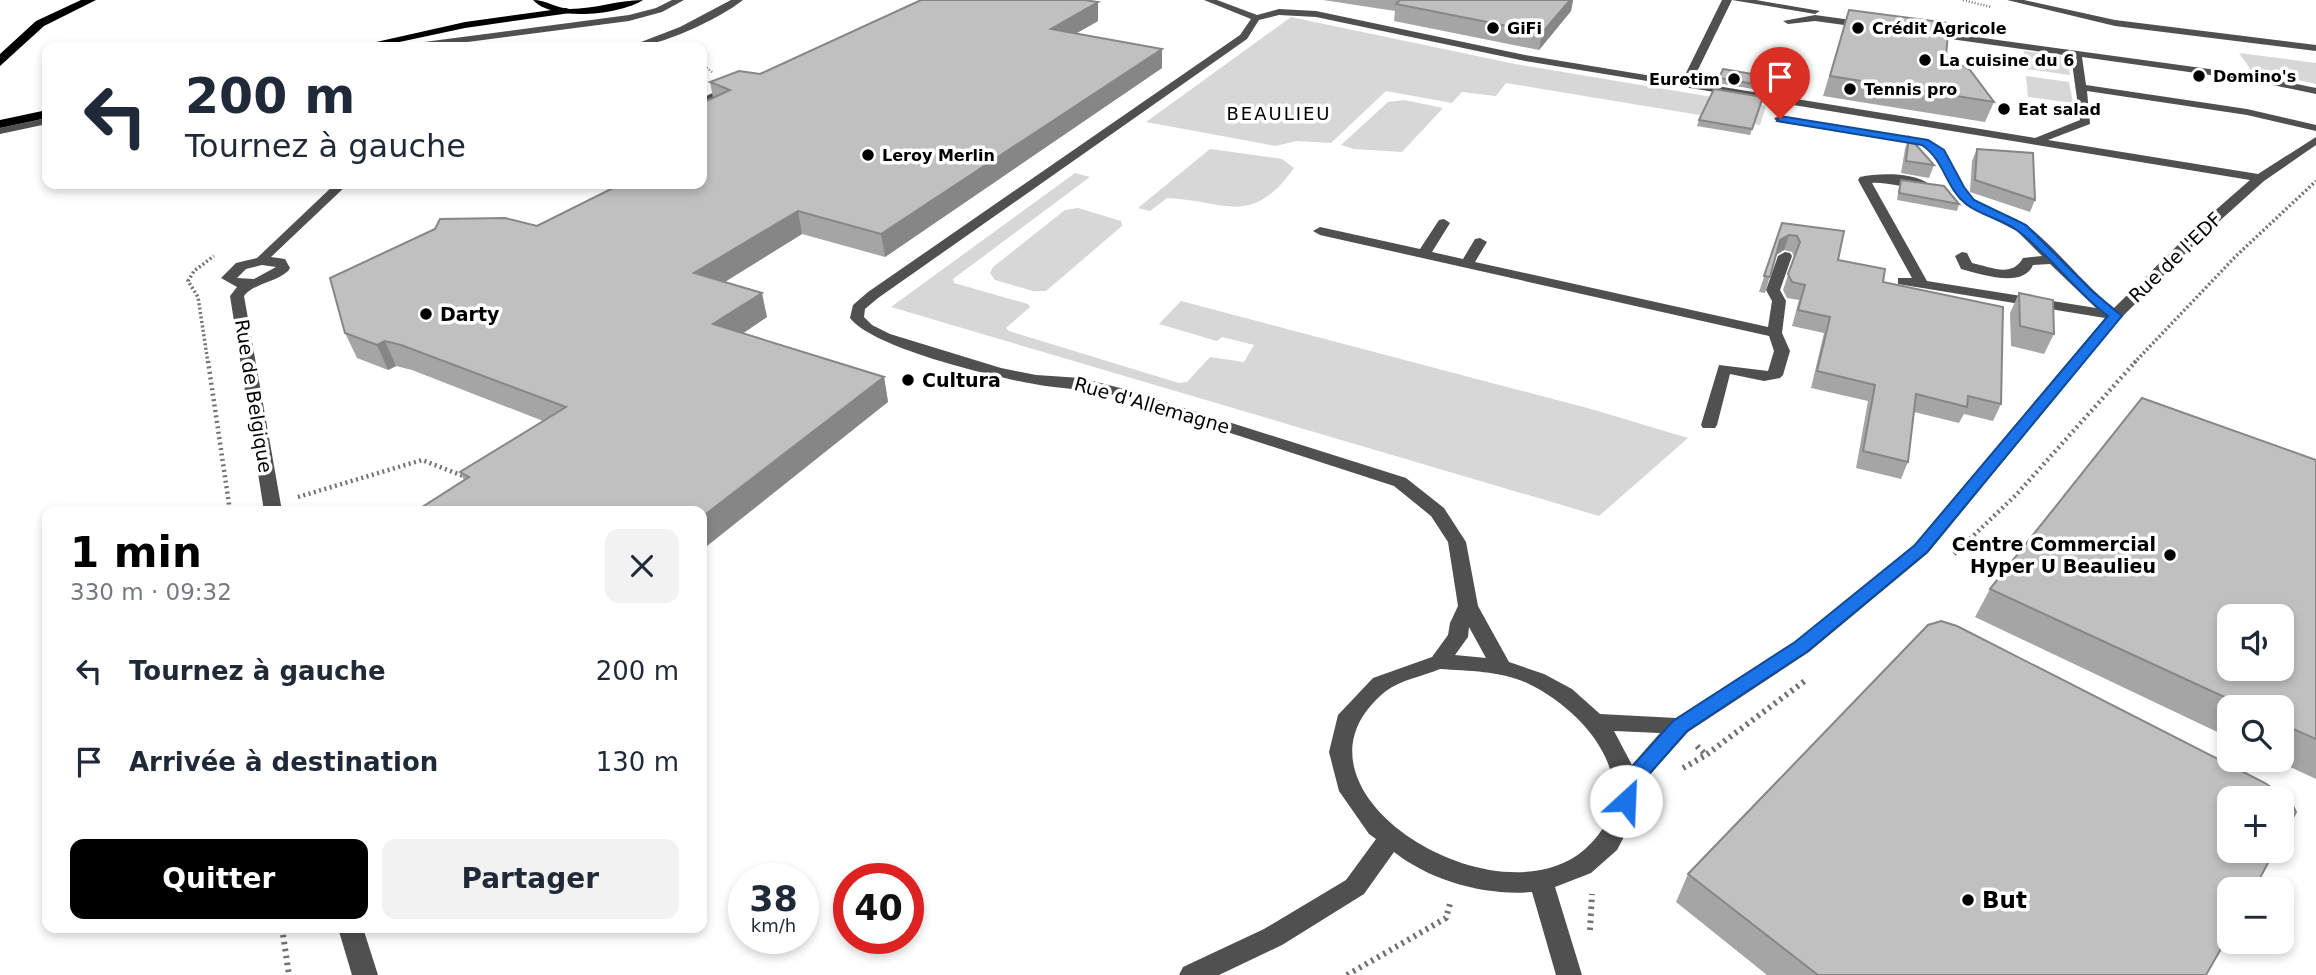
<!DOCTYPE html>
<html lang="fr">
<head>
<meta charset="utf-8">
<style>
	:root { --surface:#fff; --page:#f2f2f3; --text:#1f2937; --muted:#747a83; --accent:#000 }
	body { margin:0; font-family:"DejaVu Sans",sans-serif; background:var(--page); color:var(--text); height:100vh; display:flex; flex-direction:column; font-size:26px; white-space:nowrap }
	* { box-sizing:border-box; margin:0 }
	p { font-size:23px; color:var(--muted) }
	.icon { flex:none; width:38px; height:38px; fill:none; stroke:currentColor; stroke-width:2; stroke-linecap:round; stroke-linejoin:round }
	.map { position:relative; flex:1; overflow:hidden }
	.drawer { position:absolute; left:42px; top:506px; width:665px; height:427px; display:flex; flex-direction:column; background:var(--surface); border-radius:14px; box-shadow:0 4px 10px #0003 }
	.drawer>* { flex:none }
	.guide { position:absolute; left:42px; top:42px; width:665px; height:147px; border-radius:14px; box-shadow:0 4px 10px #0003; background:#fff; color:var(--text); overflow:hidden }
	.tools { position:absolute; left:2217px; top:604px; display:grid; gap:14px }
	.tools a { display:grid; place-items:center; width:77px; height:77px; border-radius:14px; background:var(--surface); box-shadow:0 4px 10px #0003; font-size:35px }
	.speed { position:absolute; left:728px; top:863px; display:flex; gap:14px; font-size:35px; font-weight:700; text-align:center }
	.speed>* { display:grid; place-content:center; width:91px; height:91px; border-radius:50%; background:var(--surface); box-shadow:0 4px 10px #0003; line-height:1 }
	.speed small { font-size:18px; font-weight:400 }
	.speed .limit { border:10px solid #d22; background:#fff; color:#111 }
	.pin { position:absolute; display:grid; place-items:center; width:60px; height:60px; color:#fff; margin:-72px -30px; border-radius:50% 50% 50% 0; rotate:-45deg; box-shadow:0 0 7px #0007 }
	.pin .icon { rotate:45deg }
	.me { position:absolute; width:77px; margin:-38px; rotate:25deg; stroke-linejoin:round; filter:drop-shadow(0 0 5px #0008) }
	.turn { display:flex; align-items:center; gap:24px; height:147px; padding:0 28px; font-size:32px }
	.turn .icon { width:91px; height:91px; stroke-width:2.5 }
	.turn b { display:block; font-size:49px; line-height:60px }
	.round { display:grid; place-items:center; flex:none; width:74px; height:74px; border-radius:14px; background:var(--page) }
	.overview { display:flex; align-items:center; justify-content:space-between; height:119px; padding:0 28px }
	h1 { font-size:42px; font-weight:700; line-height:52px; color:var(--accent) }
	.action { display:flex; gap:14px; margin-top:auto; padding:14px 28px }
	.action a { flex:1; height:80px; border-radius:14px; background:var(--accent); color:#fff; font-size:28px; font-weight:700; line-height:80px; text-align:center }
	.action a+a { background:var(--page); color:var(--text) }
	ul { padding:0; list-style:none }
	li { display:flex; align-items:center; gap:21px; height:91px; padding:0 28px }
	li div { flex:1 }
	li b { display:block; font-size:26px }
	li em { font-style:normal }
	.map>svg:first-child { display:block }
</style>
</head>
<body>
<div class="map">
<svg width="2316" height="975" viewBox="0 0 2316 975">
	<rect width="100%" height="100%" fill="#fff"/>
	<!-- green -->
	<g fill="#d7d7d7">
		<path d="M1291,17L1515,64L1766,106L1760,125L1506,83L1496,96L1462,92L1452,103L1386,91L1331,143L1296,141L1276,146L1146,122Z"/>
		<path d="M2024,51L2066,56L2070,75L2026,69Z"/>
		<path d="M2239,53L2316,63V84L2251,70Z"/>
		<path d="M2026,76L2069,82L2073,103L2028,97Z"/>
		<path d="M1404,100L1443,108L1402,152L1354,149L1341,145L1388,102Z"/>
		<path d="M1210,149L1282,159L1294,168C1251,228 1227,201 1167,198L1150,211L1138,208Z"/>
		<path d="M1075,173L1090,177L953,279L954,283L1028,304L1030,307L1006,328L1009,331L1179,383L1187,382L1210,357L1244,362L1254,345L1222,337L1217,341L1159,324L1181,301L1591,409L1688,438L1599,516L891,307Z"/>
		<path d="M1078,208L1121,221L1122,226L1046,291H1033L995,280L990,273L993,267L1065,210Z"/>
	</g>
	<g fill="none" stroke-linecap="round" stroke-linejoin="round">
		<!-- path-far3 -->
		<g stroke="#727272" stroke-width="2.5" stroke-dasharray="1 2" stroke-linecap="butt">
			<path d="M1963,0L1991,7"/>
			<path d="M702,64L712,72"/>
		</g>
		<!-- path-far2 -->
		<g stroke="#727272" stroke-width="3.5" stroke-dasharray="2 2.5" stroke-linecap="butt">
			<path d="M208,363L198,297L188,281L194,271L214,256"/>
			<path d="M2134,363L2236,256L2316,181"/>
		</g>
		<!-- path-far1 -->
		<g stroke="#727272" stroke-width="4.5" stroke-dasharray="2 3.5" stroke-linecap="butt">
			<path d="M208,361L230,511"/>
			<path d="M298,497L422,460L466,477"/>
			<path d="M1954,554L2016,495L2136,361"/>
		</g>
		<!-- path -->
		<g stroke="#727272" stroke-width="6" stroke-dasharray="2.5 4.5" stroke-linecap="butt">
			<path d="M1697,746L1706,755L1806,680"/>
			<path d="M1683,768L1706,755"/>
			<path d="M282,928L289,975"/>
			<path d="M1590,930L1592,894"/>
			<path d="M1347,975L1446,918L1451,900"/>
		</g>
		<!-- minor -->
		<g fill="#505050" fill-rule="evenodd">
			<path d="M672,0H684L662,12L629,21L429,47H404L409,44L629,15L656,8Z"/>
			<path d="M731,0H743C719,19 658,48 628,47L680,27Z"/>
			<path d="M1204,0H1217L1257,15L1279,9L1316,11L1525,55L1682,81L1722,0H1756L1820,11L1815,14L1732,0L1692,82L2035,138L2080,120L2071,56L1922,35V31L1925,30L2253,75L2316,88V94L2253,81L2082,57L2086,85L2247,109L2316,125V131L2247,115L2087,91L2090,124L2048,140L2258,174L2316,137V145L2264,181L2205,234L2120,319L1928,553L1809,652L1688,732L1637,789L1634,818L1617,850L1591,873L1555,887L1582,975H1556L1532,892C1485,896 1431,881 1394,852L1364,894L1282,945L1219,975H1179L1183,967L1264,929L1346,880L1376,839L1369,834L1339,791L1329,752L1338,715L1373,678L1432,657L1448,635L1450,623L1458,606L1448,542L1431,516L1394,486L1113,395C1085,389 1061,389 1034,384C994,377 873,348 850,318L853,305L868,292L1240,35L1251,19ZM1279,15L1316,17L1525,61L2250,180L2195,228L2114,308C2083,284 2059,251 2028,226C2012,214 1989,211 1974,199C1953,182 1957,158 1929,140L1776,117L1774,119L1780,122L1922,145L1935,154L1953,189L1966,205L2017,231L2042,256L2023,258C2012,278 1991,267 1972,263L1967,253L1962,252L1955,256L1961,269C1981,274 2023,289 2033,265L2050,264L2096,308L1927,281L1872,183C1888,181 1917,193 1929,184C1913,172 1879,173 1860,177L1858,180L1912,278H1898V284L2105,318L1914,545L1795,642L1676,718L1600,714L1572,689L1544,674L1509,662L1478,606L1466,542L1444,508L1406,478L1124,389L1081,378L1036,375L1001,368L890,334L872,325L864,317L865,309L878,298L1247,39L1259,20ZM1469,627L1486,658L1455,655L1468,637ZM1440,669C1470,671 1502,671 1529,684C1592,715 1651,792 1584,850C1494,927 1267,787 1386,691C1400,680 1424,676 1440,669ZM1614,731L1660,733L1632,765Z"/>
			<path d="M2007,0H2024L2115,20L2316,45V51L2115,26Z"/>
			<path d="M1815,15L1866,22L1871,25L1866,28L1815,21L1788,24L1783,21Z"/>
			<path d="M729,85L738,87L702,105V98Z"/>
			<path d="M47,118V124L0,134V128Z"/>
			<path d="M335,184H348L271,257L285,259L290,268L288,271C275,283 254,283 244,296L282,511H264L230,296L237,287L221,278L236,263L257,258ZM262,265L276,267L254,279L237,278L246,269Z"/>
			<path d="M1444,219L1450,223L1432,252L1463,259L1475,239L1480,238L1487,242L1475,262L1768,327L1772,301L1766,290L1778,256L1785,252L1790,253L1792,256L1780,290L1786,301L1782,333L1790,351L1783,375L1780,378L1764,381L1730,374L1717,425L1715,428H1703L1701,425L1719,365L1768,371L1774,351L1769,336L1320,235L1313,231L1320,227L1420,249L1439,220Z"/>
			<path d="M338,928H363L378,975H352Z"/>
		</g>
		<!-- major -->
		<path fill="#000" fill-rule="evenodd" d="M533,0C546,0 556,8 570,9C595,9 618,0 643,0C620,15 553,22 533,0Z"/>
		<!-- highway -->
		<g fill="#000" fill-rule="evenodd">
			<path d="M81,0H96L44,26L0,66V54L36,21Z"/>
			<path d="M566,8L572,11L570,13L465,28L376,47H354L465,22Z"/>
			<path d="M47,110V118L0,128V120Z"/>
		</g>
	</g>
	<!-- wall -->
	<g fill="#a5a5a5">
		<path d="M1323,0H1573L1571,11L1539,50L1394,21L1395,11Z"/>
		<path d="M1098,2V21L1077,33L1162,68L885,257L802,234L725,282L767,317L743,333L884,377L888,402L464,480L460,472L543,421L412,370L396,366L388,370L357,358L345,333L537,226L702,184L713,98L710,82L760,74Z"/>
		<path d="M1849,10L1946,56L1994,102L1985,122L1823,96Z"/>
		<path d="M1770,77L1765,91L1717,83L1719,78Z"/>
		<path d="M1763,97L1750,135L1697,126L1699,120Z"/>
		<path d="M1909,137L1934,165L1929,178L1901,173L1905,149Z"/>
		<path d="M1977,149L2035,200L2030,212L1970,192L1972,161Z"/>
		<path d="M1901,180L1959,204L1957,211L1897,200L1899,187Z"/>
		<path d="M1782,223L1838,260L1883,282L2001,404L1993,421L1964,414L1959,423L1914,412L1908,462L1901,479L1856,468L1868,401L1811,388L1824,333L1792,326L1799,300L1787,298L1783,290L1794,257L1792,252L1784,250L1776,255L1765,293L1759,292Z"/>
		<path d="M2019,293L2054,334L2044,354L2011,346L2010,313Z"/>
		<path d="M2316,460V779L2275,760H2282V707H2230V738L1975,617L1990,589Z"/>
		<path d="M1688,874L2206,975H1767L1676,902Z"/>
	</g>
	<!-- shaded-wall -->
	<g fill="#868686">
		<path d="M1570,0H1573L1571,11L1539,50L1542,33Z"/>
		<path d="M1098,2V21L1052,47L1051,29Z"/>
		<path d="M1162,49V68L885,257L881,234Z"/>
		<path d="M798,211L802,234L700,297L694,273Z"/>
		<path d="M1789,235L1784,250L1776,255L1780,240Z"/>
		<path d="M762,293L767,317L720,349L713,324Z"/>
		<path d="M385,341L396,366L388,370L377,345Z"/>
		<path d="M884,377L888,402L702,550V517Z"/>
	</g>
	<!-- building -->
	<g fill="#c0c0c0" stroke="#868686" stroke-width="2" fill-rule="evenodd">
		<path d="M921,0H1084L1098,2L1051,29L1162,49L881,234L798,211L694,273L762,293L713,324L884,377L702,517V511H416L469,477L460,472L566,407L401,345L385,341L377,345L345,333L330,278L435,229L440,219L505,218L537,226L621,184H702V103L730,90L710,82L739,71L760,74Z"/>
		<path d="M1400,0H1570L1542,33L1396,4Z"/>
		<path d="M1849,10L1949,23L1946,56L1970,70L1994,102L1830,76Z"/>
		<path d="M1723,69L1770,77L1767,86L1719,78Z"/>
		<path d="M1714,89L1763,97L1752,129L1699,120Z"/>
		<path d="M1909,137L1934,165L1906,161Z"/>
		<path d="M1977,149L2033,153L2035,200L1975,180Z"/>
		<path d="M1901,180L1944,186L1959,204L1899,193Z"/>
		<path d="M1782,223L1844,231L1838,260L1885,269L1883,282L2003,307L2001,404L1968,396L1967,407L1916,394L1908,462L1863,451L1875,385L1817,371L1830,317L1798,310L1805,285L1792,282L1788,274L1800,242L1797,236L1789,235L1780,240L1770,277L1764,276Z"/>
		<path d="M2019,293L2053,300L2054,334L2020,326Z"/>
		<path d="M2142,398L2316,460V739L2282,724V707H2246L1990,589ZM2230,616H2282V668H2230Z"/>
		<path d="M1941,621L1957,626L2265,783L2290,800L2296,812L2282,838V798H2230V850H2275L2254,889H2230V933L2206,975H1818L1688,874L1928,625Z"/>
	</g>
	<!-- route -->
	<path fill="#1a73e8" stroke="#114b97" stroke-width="2" d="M1780,116L1928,140L1944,150L1964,187L1974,200L2026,225L2093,292L2122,316L1927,552L1808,651L1687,731L1637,788L1633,807L1626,810L1618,807L1615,801L1620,780L1673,721L1795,642L1915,545L2108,316C2075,291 2050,255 2018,231C2003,219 1981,216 1966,204C1945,187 1945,161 1922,145L1777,121Z"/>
	<!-- markers -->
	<g fill="#000" stroke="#fff" stroke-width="2.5">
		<circle cx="1493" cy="28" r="7"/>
		<circle cx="1858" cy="28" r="7"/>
		<circle cx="1925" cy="60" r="7"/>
		<circle cx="2199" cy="76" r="7"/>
		<circle cx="1734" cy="79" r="7"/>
		<circle cx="1850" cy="89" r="7"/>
		<circle cx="2004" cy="109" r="7"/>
		<circle cx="868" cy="155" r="7"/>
		<circle cx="426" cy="314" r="7"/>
		<circle cx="908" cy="380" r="7"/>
		<circle cx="2170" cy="555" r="7"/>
		<circle cx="1968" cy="900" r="7"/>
	</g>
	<g text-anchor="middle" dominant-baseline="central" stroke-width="7" stroke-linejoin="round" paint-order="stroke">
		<!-- far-poi labels -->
		<g font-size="16" font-weight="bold" fill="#000" stroke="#fff" text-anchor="start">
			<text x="1507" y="28">GiFi</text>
			<text x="1872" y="28">Crédit Agricole</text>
			<text x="1939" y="60">La cuisine du 6</text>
			<text x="2213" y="76">Domino's</text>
			<text x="1720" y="79" text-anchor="end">Eurotim</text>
			<text x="1864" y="89">Tennis pro</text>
			<text x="2018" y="109">Eat salad</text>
			<text x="882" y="155">Leroy Merlin</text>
		</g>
		<!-- far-neighbourhood labels -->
		<g font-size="18" letter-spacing="2" fill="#000" stroke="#fff">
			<text x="1279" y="113">BEAULIEU</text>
		</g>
		<!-- street labels -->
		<g font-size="19" fill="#000" stroke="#fff">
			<text transform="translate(2175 257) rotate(-44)">Rue de l'EDF</text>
			<text transform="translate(254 396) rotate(81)">Rue de Belgique</text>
			<text transform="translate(1152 405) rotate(16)">Rue d'Allemagne</text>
		</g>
		<!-- poi labels -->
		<g font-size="19" font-weight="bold" fill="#000" stroke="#fff" text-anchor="start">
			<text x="440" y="314">Darty</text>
			<text x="922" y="380">Cultura</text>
			<text x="2156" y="544" text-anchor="end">Centre Commercial<tspan x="2156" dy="22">Hyper U Beaulieu</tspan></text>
		</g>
		<!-- near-poi labels -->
		<g font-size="23" font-weight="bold" fill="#000" stroke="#fff" text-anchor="start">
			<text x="1982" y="900">But</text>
		</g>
	</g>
</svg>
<div class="tools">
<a><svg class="icon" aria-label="sound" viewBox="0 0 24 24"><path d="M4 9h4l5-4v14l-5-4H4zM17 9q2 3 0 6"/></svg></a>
<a><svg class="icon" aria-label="search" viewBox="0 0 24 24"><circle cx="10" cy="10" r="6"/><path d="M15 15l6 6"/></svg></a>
<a>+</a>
<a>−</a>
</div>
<div class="speed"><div>38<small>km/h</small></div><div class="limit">40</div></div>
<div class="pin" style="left:1780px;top:119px;background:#d93025"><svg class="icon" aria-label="arrive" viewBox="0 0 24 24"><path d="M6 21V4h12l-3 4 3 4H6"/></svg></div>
<svg class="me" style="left:1626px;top:801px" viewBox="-20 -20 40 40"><circle r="19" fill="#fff"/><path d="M0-13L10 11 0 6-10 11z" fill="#1a73e8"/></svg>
<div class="guide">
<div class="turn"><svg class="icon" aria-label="left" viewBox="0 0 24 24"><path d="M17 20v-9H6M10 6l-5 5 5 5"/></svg><div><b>200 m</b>Tournez à gauche</div></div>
</div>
<section class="drawer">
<div class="overview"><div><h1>1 min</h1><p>330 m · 09:32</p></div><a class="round"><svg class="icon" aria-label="close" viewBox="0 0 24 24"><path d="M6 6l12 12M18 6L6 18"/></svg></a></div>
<ul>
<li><svg class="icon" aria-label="left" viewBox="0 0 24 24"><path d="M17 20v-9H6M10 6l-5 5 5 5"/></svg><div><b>Tournez à gauche</b></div><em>200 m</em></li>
<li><svg class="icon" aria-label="arrive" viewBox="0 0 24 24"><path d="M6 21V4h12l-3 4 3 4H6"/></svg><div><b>Arrivée à destination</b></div><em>130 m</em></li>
</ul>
<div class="action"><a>Quitter</a><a>Partager</a></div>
</section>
</div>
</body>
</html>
